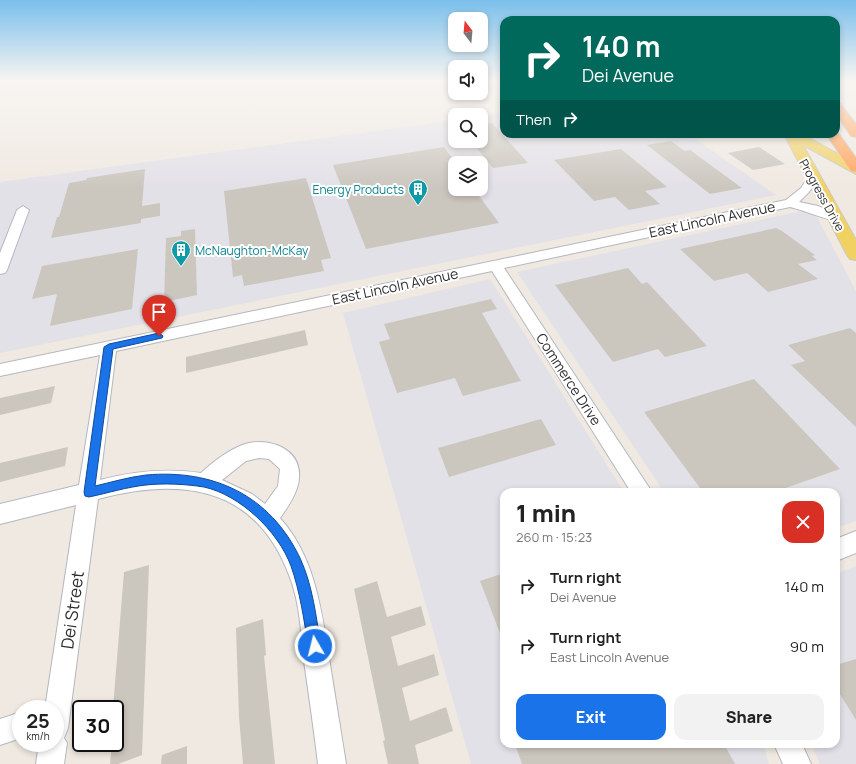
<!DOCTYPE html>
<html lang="en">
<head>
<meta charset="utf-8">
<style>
	:root { --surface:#fff; --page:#f2f2f2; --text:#222; --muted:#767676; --accent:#1a73e8 }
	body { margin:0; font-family:Manrope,sans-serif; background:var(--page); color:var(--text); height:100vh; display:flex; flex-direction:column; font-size:15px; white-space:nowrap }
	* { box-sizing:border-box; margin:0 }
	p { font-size:13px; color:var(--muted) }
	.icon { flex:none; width:22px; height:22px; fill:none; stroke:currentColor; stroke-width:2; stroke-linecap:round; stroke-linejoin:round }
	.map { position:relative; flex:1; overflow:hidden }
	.panel { position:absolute; left:500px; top:488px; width:340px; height:260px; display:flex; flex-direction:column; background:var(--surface); border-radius:12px; box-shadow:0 2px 6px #0003 }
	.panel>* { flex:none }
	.top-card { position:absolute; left:500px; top:16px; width:340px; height:122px; border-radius:12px; box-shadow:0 2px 6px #0003; background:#00695c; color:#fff; overflow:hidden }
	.needle { width:26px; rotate:344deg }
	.tools { position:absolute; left:448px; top:12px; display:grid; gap:8px }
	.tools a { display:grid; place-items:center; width:40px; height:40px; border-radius:8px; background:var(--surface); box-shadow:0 2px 6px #0003; font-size:20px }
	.speed { position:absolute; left:12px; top:700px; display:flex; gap:8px; font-size:20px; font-weight:700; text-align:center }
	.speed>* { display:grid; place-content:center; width:52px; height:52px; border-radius:50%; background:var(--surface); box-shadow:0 2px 6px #0003; line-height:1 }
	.speed small { font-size:10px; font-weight:400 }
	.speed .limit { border:2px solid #111; border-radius:6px; background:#fff; color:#111 }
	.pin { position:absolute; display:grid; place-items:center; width:34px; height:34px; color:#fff; margin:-41px -17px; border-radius:50% 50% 50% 0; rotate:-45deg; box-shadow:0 0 4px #0007 }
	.pin .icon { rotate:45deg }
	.me { position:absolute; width:44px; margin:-22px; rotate:352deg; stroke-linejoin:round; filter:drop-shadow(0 0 3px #0008) }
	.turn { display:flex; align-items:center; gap:14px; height:84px; padding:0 16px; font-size:18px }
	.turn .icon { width:52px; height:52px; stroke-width:2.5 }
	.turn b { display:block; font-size:28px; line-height:34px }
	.then { display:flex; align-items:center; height:38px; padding:0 16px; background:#0003; gap:8px; font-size:15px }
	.round { display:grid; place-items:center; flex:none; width:42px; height:42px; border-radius:12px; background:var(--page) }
	.summary { display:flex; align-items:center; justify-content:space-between; height:68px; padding:0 16px }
	h1 { font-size:24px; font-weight:800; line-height:30px }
	.cta { display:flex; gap:8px; margin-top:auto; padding:8px 16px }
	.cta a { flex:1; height:46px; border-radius:12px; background:var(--accent); color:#fff; font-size:16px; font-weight:800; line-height:46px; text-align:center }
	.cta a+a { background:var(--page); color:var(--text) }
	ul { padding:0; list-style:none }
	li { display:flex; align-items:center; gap:12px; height:60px; padding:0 16px }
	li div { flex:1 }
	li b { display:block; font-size:15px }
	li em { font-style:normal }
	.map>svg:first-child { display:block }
</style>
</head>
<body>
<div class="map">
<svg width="856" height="764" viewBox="0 0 856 764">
	<rect width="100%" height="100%" fill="#efe9e1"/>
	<!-- industrial -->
	<g fill="#e3e1e8" fill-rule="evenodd">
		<path d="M504,113V134H688L776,195L0,353V182L455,120V141H481V116ZM455,163H481V189H455Z"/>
		<path d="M802,211L816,215L856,291V521L836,528V492H664L517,272Z"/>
		<path d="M490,279L624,492H504V744H763L769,764H471L343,313Z"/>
		<path d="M856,566V764H820L811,744H836V574Z"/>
	</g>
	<!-- building -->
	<g fill="#cbc7bf">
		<path d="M492,123L528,163L493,168L471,141H481V125Z"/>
		<path d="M671,141L685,151L690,150L742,188L710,194L647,145Z"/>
		<path d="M444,147L455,162V189H474L499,223L366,249L333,165Z"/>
		<path d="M759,147L785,164L753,170L728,153Z"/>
		<path d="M621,149L667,187L645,191L660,204L629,210L615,197L594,201L554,160Z"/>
		<path d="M145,169L142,206L160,203V216L141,219V223L51,238L57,217H59L69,183L86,180L87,178Z"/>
		<path d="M306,178L331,258L321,260L324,271L244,286L242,275L233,277L224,191Z"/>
		<path d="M776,228L782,231L815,255L812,256L817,260L798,264L818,279L768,292L747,273L714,281L680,249Z"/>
		<path d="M195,229L197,295L164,302L166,238L181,236V231Z"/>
		<path d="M138,249L132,309L50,326L57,294L32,299L42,266Z"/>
		<path d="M628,268L642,284L647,282L707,346L665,357L658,349L613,362L555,285Z"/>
		<path d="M491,299L497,309L482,313L521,381L463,396L455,378L397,393L379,342L390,339L384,324Z"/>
		<path d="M850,328L856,333V427L791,365L805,361L788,345Z"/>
		<path d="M305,330L308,345L186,373V357Z"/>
		<path d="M754,379L840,469L774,492H703L644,412Z"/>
		<path d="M55,386L51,403L0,415V398Z"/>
		<path d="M541,419L556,445L449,477L438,448Z"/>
		<path d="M68,447L65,466L0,482V463Z"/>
		<path d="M149,565L142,755L118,764H110L112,743H115V707L113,708L124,572Z"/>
		<path d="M504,573V641H503L480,581Z"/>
		<path d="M377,581L387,617L421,606L426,625L391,637L398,666L434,654L439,675L402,688L410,721L446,707L453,731L415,745L419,764H388L383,741L385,740L354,589Z"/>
		<path d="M263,619L266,655L264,656L275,764H243L239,717L236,628Z"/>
		<path d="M856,659V720L836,688V665Z"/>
		<path d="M515,744H724L735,764H522Z"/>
		<path d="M187,746V764H161L162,755Z"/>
	</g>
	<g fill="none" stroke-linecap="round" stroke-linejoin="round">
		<!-- minor casing -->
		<g stroke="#b4b7c1" stroke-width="2">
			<g id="minor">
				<path d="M813,175L819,178L809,192L799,202L818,206L839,215L841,218L839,221C832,222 800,209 790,207L504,268L652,492H631L492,271L116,351L100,480C134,471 166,468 201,473C214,461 228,450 245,444C268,437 301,448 299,477C299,491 288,507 280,518C316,558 322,614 330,664C335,697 341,731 346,764H318C314,730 309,696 304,661C301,633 300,602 289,575C255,485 180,477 98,499L68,728L64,738L67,743L64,764H36L39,743H55V709H45L76,505L0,524V504L79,485L100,355L0,376V364L786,200L801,188L809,176ZM259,458L269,459L280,469L278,486L265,504L252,494L222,480L246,461Z"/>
				<path d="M23,206L29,210L7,270L5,273L0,274V253L17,210Z"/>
				<path d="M856,531V553L836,561V539Z"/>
				<path d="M21,712V738L0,745V719Z"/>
				<path d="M774,744H802L811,764H783Z"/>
			</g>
		</g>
		<!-- major casing -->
		<g stroke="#c9c9c9" stroke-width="2">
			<g id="major">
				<path d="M840,81H856V85L845,84Z"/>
				<path d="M784,134H802L856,164V174L803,145L856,240V260L850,259L847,255Z"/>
			</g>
		</g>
		<!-- highway casing -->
		<g stroke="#c9c9c9" stroke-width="2">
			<g id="highway">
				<path d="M836,102L840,103L856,124V137L851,136L836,114Z"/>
				<path d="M837,131L856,158V172L851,171L826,134H836Z"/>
			</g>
		</g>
		<!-- minor -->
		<use href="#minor" fill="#fff" fill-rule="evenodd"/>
		<!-- major -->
		<use href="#major" fill="#f2d163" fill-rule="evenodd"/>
		<!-- highway -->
		<use href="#highway" fill="#ffa35c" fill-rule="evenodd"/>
	</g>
	<!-- sky -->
	<linearGradient id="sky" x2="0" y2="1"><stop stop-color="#7abfeb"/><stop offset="0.43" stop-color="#f8f5f2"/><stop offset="1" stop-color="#f8f5f2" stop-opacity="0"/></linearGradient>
	<rect width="856" height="188" fill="url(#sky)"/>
	<!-- route -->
	<path fill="#1a73e8" stroke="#114b97" d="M159,333L163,336L162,338L113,349L95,486C112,482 129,477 146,475C213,469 270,495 300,558C313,586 316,617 321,646L319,651L315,653L310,651L308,646C304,619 300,592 291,566C278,531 240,495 204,487C185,484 164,483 146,485C127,487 108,493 89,497L85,496L84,492L104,347L109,344Z"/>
	<!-- icons -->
	<defs>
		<g id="building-pin" transform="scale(1)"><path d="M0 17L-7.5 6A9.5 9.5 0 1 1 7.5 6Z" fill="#0f9aa8" stroke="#fff"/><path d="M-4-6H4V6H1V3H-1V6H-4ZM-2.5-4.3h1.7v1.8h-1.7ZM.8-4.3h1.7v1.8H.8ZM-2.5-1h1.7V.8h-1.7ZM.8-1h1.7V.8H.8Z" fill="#fff"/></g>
	</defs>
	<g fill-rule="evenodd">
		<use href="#building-pin" x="418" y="189"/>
		<use href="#building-pin" x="181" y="250"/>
	</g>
	<g text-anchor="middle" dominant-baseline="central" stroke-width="4" stroke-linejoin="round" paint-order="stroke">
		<!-- far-culture labels -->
		<g font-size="12" fill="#0d838f" stroke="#fff" text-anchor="end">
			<text x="404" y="189">Energy Products</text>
			<text x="195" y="250" text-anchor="start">McNaughton-McKay</text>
		</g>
		<!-- far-street labels -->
		<g font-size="12" fill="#2e2e2e" stroke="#fff">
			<text transform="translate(822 195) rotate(61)">Progress Drive</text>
		</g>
		<!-- street labels -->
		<g font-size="14" fill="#2e2e2e" stroke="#fff">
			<text transform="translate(712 219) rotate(-12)">East Lincoln Avenue</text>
			<text transform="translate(395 286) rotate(-12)">East Lincoln Avenue</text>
			<text transform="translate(569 379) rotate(57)">Commerce Drive</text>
		</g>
		<!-- near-street labels -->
		<g font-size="17" fill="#2e2e2e" stroke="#fff">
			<text transform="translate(72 610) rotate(-82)">Dei Street</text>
		</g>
	</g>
</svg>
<div class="tools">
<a><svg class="needle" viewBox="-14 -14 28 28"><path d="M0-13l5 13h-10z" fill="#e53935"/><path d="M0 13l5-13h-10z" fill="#767676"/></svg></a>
<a><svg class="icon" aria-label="sound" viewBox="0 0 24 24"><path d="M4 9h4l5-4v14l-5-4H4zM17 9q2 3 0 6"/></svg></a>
<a><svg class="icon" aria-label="search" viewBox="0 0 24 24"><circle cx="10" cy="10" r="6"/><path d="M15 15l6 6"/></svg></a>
<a><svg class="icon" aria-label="layers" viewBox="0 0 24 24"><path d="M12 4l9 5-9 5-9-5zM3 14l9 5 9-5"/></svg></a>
</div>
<div class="speed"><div>25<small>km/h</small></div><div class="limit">30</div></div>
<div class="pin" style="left:159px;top:336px;background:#d93025"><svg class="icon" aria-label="arrive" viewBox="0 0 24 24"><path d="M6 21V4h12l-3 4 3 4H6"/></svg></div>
<svg class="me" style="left:315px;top:646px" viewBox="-20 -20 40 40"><circle r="17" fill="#1a73e8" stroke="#fff" stroke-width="3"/><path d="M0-11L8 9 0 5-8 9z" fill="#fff"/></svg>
<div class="top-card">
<div class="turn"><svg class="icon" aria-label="right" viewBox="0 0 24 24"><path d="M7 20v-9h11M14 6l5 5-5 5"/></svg><div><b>140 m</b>Dei Avenue</div></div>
<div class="then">Then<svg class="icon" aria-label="right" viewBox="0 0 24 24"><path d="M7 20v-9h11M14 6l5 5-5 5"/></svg></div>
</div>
<section class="panel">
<div class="summary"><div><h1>1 min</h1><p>260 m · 15:23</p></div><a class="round" style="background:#d93025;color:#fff"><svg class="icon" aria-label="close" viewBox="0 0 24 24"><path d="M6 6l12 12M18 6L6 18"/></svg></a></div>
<ul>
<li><svg class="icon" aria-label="right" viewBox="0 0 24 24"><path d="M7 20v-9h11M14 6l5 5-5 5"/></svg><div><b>Turn right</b><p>Dei Avenue</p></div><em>140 m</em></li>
<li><svg class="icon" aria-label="right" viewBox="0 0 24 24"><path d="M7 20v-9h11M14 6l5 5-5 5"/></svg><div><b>Turn right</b><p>East Lincoln Avenue</p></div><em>90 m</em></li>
</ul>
<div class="cta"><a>Exit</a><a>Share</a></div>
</section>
</div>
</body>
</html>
